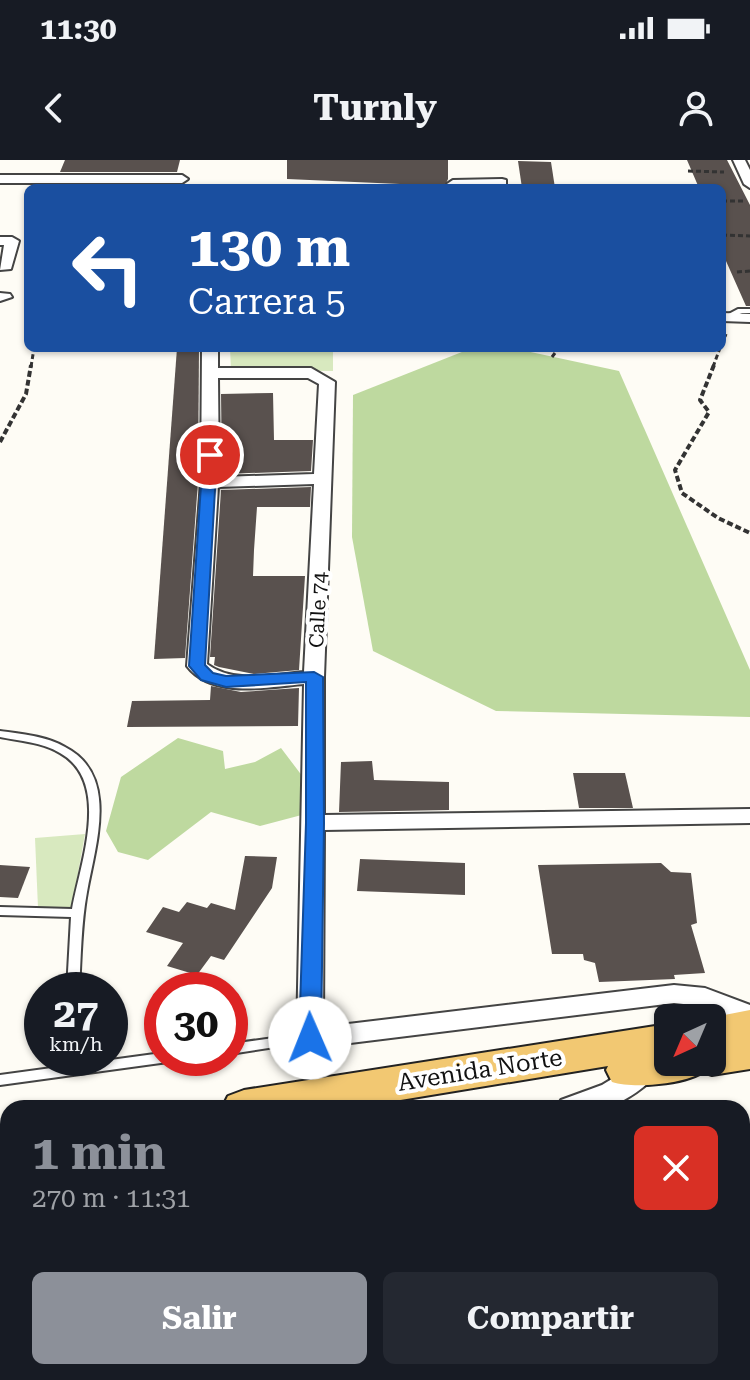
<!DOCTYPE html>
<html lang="es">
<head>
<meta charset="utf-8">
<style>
	:root { --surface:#171b24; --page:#242831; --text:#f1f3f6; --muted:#9ea1a6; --accent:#8c9099 }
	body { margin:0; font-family:"Roboto Serif",serif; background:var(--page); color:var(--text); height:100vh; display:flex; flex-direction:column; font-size:30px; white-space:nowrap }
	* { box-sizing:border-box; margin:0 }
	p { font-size:26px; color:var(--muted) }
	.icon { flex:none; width:44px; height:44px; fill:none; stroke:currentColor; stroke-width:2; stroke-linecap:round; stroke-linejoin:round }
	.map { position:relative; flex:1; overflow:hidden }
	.drawer { position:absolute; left:0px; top:940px; width:750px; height:280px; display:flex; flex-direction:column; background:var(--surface); border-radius:24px 24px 0 0; box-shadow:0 2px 6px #0004 }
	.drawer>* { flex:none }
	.hud { position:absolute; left:24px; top:24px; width:702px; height:168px; border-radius:12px; box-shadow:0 2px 6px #0004; background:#1a4fa0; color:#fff; overflow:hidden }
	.needle { width:52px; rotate:224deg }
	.controls { position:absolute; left:654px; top:844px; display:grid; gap:16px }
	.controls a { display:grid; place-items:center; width:72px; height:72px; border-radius:12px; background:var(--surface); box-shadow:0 2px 6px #0004; font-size:40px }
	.speed { position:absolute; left:24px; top:812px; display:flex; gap:16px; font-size:40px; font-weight:700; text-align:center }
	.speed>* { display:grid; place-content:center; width:104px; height:104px; border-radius:50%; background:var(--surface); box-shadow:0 2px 6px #0004; line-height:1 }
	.speed small { font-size:20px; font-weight:400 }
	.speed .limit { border:12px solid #d22; background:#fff; color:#111 }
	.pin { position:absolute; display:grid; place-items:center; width:68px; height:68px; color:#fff; margin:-34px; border:4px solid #fff; border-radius:50%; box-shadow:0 2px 8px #0007 }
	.me { position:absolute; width:88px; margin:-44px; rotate:359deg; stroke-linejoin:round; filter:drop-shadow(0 0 6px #0008) }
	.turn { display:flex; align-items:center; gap:28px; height:168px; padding:0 32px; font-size:36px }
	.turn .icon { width:104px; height:104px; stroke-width:2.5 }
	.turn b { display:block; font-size:56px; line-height:68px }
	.round { display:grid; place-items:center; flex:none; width:84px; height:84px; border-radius:12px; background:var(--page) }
	.summary { display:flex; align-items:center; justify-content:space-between; height:136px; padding:0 32px }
	h1 { font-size:48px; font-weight:700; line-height:60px; color:var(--accent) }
	.button { display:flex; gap:16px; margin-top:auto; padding:16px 32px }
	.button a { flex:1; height:92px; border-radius:12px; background:var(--accent); color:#fff; font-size:32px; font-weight:700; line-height:92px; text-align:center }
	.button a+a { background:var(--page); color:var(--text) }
	.status { display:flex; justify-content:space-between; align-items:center; height:56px; padding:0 40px; background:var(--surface); direction:ltr }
	.status svg { height:22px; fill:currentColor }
	header { display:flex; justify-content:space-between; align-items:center; height:104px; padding:0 32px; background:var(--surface); font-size:36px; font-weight:700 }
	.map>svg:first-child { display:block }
</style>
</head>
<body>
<div class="status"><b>11:30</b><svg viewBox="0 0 49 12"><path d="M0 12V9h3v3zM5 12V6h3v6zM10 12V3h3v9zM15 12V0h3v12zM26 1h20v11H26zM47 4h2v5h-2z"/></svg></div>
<header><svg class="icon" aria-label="back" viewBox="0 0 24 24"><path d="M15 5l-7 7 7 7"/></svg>Turnly<svg class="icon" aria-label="person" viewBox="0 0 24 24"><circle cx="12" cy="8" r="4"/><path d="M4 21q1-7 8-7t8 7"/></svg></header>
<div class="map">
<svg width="750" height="1220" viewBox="0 0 750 1220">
	<rect width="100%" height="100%" fill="#fefcf5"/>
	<!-- green -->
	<g fill="#d8e9bf">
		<path d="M230,188H333V211L231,210Z"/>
		<path d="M85,674L72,747L38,748L35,678Z"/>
	</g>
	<!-- forest -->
	<g fill="#bed99f">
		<path d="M472,188H512L619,211L750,510V557L496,551L373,491L352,377L353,235Z"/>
		<path d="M178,578L223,591L225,609L255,602L281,588L309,625L313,652L260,666L211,652L148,700L118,692L106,671L121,617Z"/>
	</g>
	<!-- building -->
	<g fill="#59514e">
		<path d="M65,0H180L177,12H60Z"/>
		<path d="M287,0H448V19L445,26L287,19Z"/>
		<path d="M687,0H727L750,45V146H746L722,92V28H699Z"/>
		<path d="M518,1L551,2L555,28H522Z"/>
		<path d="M177,188H199L198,322L185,498L154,499Z"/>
		<path d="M273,233L274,280H313L311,311L222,314L221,234Z"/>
		<path d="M311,327L310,347H257L254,390L253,416H305L299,510L254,514L219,507L214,505L215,497H210L221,330Z"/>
		<path d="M211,526L241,532L299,528L298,566L127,567L132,541L210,540Z"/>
		<path d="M372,601L374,620L449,622V650L339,652L341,602Z"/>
		<path d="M573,613H625L633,648H579Z"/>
		<path d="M245,696L277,697L272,728L224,800L211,796L197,815L167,806L183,783L146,772L163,747L179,752L187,742L207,748L211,743L235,750Z"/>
		<path d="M360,699L465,703V735L357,731Z"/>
		<path d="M661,703L671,712L691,713L697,763L691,765L705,813L674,815L675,819L599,822L595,803L584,800L583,794H552L538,705Z"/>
		<path d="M0,705L30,707L18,738L0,737Z"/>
	</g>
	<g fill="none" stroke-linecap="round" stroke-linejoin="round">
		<!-- lane casing -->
		<g stroke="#444" stroke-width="4">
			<g id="lane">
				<path d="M738,149H750V153H742L727,159L723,157Z"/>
				<path d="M0,571C22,574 46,576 65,587C120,615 95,686 87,732C81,764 81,797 79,830H67L71,757L0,755V747L72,749C80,704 112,622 60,593C42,582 20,581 0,577Z"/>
				<path d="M309,873L314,875L316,878L314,881L230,894V884Z"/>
				<path d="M162,893V898H170L168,902L0,925V915Z"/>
			</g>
		</g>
		<!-- street casing -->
		<g stroke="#444" stroke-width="4">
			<g id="street">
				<path d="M733,0H745L750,10V28L744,24Z"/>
				<path d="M0,15H182L188,19L182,23H0Z"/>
				<path d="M502,19L506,20V26L453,28L447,24L453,20Z"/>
				<path d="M0,77H12L19,81L11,109L0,110L4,85H0Z"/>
				<path d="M0,133L10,134L12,137L0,141Z"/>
				<path d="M722,153L750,154V162L722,161Z"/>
				<path d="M202,188H218V208H311L335,222L324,517V655L750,649V663L324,670L323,867L674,825L705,828L750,845V865L702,846L674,843L310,888L301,885L297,878L304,524C268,527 212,539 187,506L201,322ZM218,218H308L319,224L314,314L219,317ZM314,324L304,512C274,515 233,524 207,504L218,327Z"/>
				<path d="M648,897L657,900L661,907C652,924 623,944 603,948C589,951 572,948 557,948L561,940L602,925Z"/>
				<path d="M8,1061V1085L0,1086V1062Z"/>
				<path d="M16,1212H48L47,1220H15Z"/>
			</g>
		</g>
		<!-- primary casing -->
		<g stroke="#222" stroke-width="4">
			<g id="primary">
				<path d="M750,850V909L712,915L703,912C684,924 634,929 612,922L606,910L608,906L352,948H222L228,936L244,930L668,864V902H712V858H709Z"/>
				<path d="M8,968V1004L0,1005V969Z"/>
			</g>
		</g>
		<!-- path-far1 -->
		<g stroke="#333" stroke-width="3" stroke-dasharray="5 3" stroke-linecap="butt">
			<path d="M688,11L724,12"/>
			<path d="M722,41H745"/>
			<path d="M722,75L750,76"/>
			<path d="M737,112L750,111"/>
			<path d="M722,184L726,174"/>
			<path d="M552,197L558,189L578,188"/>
			<path d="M31,207L34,188"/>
			<path d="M713,207L720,188"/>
		</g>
		<!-- path -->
		<g stroke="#333" stroke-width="4" stroke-dasharray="6 3" stroke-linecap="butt">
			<path d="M714,205L700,240L709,252L675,310L682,333L718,358L750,373"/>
			<path d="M0,282L26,234L31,205"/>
		</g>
		<!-- lane -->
		<use href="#lane" fill="#fff" fill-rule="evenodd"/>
		<!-- street -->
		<use href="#street" fill="#fff" fill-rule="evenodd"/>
		<!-- primary -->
		<use href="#primary" fill="#f2c872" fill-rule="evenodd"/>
	</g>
	<!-- route -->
	<path fill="#1a73e8" stroke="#114b97" stroke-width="2" d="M210,291L217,295L205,505L213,513L226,516L314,512L323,517L324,663L321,878L318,884H302L299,878L306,663V522L226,527L201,520L189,506L203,295Z"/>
	<g text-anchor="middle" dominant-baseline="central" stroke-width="8" stroke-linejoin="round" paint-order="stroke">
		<!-- street labels -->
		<g font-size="20" fill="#111" stroke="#fff">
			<text transform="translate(318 450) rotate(-87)">Calle 74</text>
		</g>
		<!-- near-street labels -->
		<g font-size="24" fill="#111" stroke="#fff">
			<text transform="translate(480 910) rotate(-9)">Avenida Norte</text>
		</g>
	</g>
</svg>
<div class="controls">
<a><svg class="needle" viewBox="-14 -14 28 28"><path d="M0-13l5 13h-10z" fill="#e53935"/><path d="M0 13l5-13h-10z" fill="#9ea1a6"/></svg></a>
</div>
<div class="speed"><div>27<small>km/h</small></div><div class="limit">30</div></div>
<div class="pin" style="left:210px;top:295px;background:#d93025"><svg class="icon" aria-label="arrive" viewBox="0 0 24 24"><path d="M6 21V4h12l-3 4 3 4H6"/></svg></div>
<svg class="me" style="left:310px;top:878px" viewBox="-20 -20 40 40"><circle r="19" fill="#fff"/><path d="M0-13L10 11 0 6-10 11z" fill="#1a73e8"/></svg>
<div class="hud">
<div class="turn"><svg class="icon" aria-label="left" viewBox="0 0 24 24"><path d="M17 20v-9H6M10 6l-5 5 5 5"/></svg><div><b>130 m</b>Carrera 5</div></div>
</div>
<section class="drawer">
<div class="summary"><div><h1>1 min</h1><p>270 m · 11:31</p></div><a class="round" style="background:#d93025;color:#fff"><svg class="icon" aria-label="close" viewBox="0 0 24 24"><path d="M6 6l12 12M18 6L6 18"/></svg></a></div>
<div class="button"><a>Salir</a><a>Compartir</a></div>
</section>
</div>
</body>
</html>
